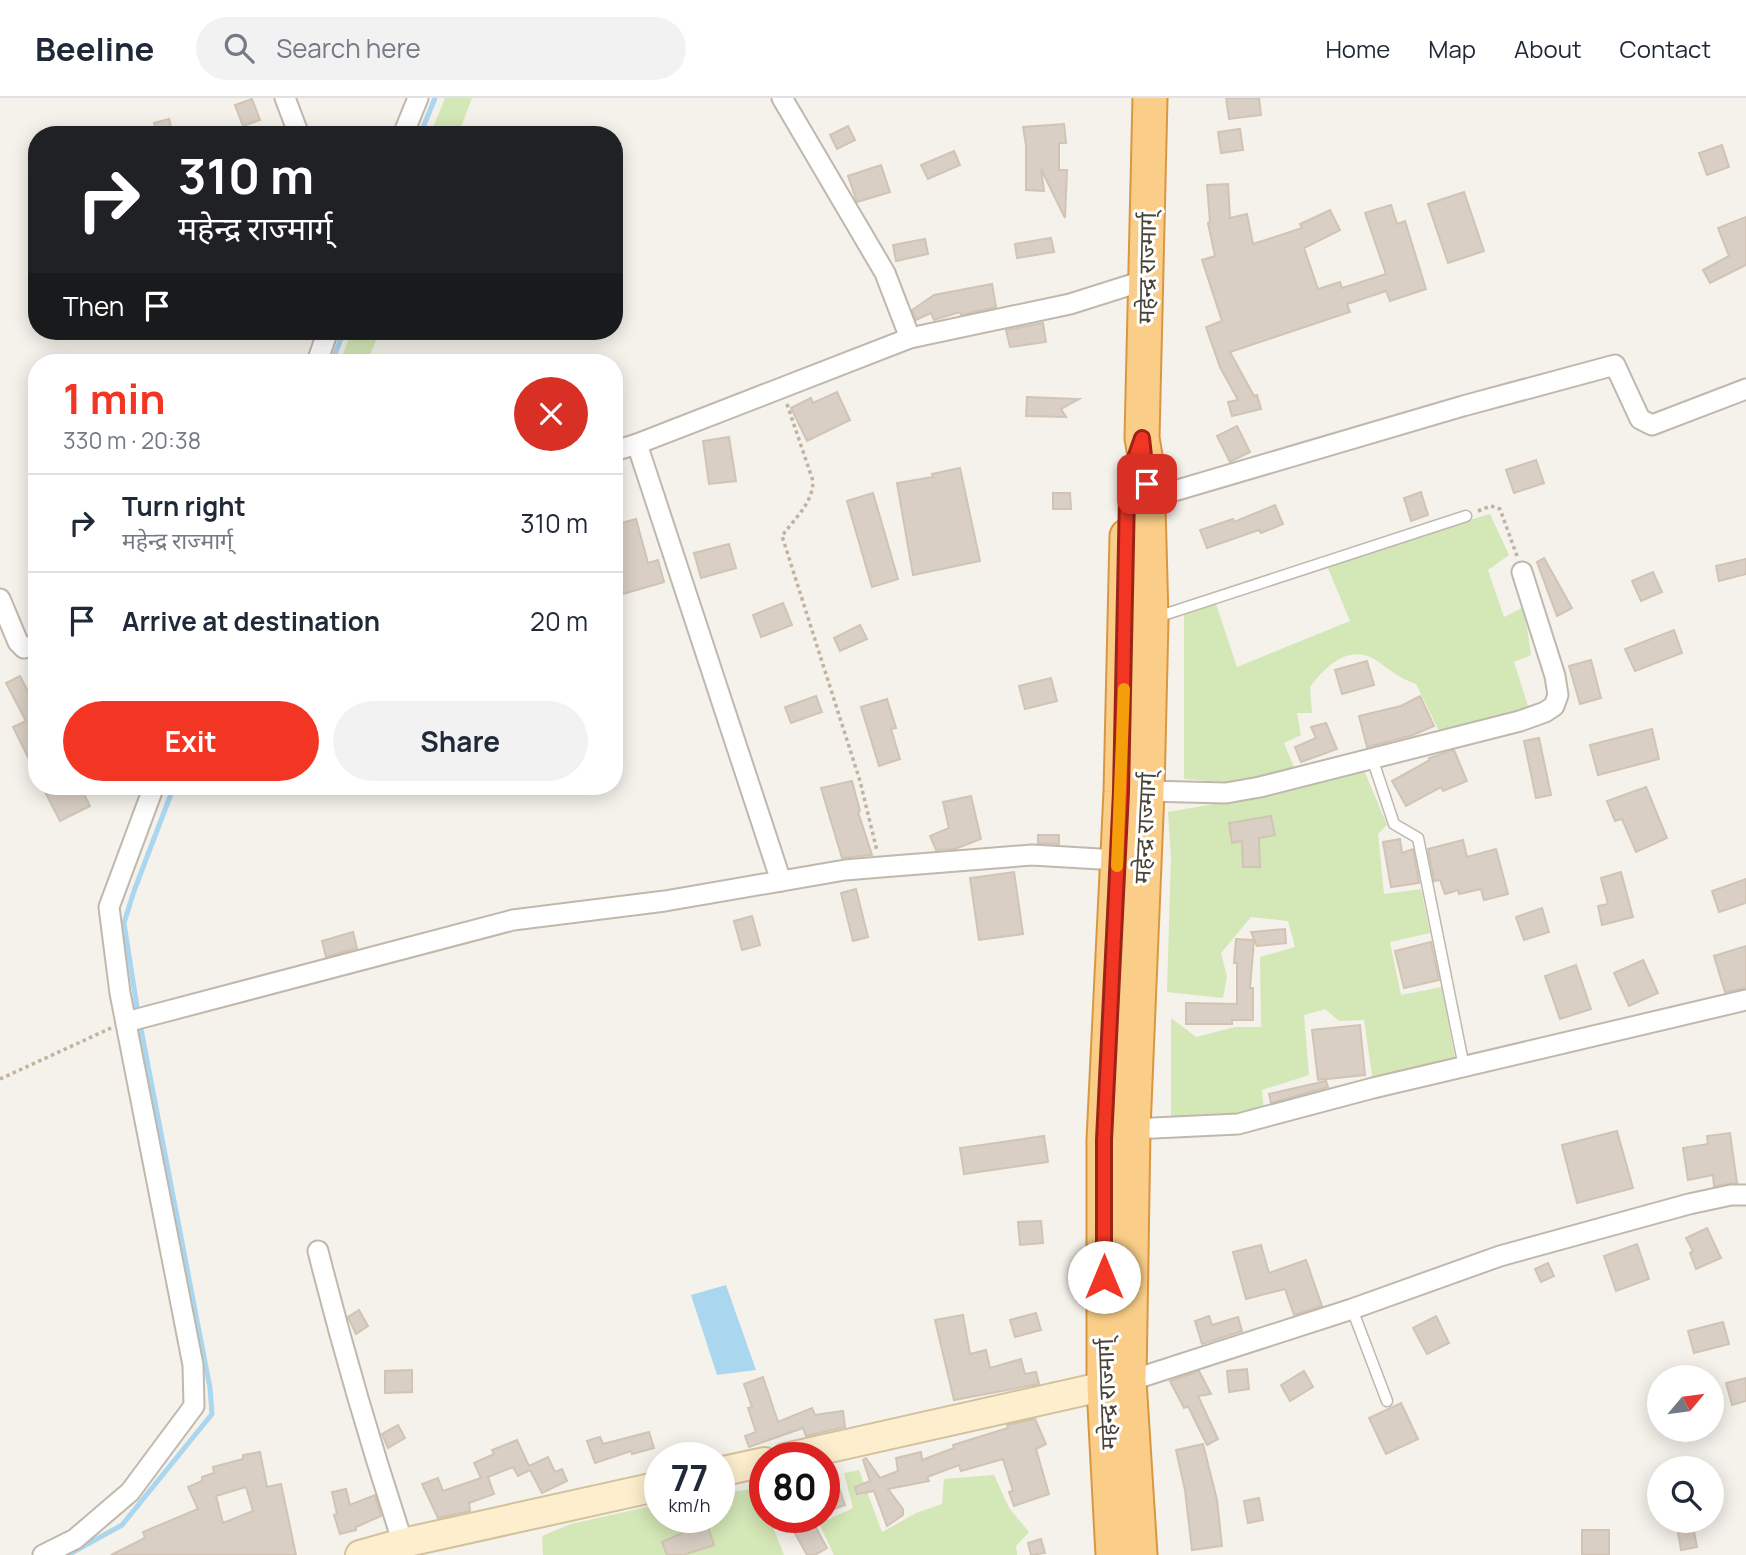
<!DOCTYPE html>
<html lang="en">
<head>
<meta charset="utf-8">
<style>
	:root { --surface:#fff; --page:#f2f2f3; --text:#1f2937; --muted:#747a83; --line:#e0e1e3; --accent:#f33624 }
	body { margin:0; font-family:Manrope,"Noto Sans Devanagari",sans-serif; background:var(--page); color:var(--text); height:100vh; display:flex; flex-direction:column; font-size:26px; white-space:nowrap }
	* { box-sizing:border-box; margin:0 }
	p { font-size:23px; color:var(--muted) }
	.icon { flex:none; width:38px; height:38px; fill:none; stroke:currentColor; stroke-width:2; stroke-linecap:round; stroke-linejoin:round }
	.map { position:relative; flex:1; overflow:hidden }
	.drawer { position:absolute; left:28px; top:256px; width:595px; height:441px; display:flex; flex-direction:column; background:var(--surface); border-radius:28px; box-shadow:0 4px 18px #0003 }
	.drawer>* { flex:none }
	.top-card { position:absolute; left:28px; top:28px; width:595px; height:214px; border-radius:28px; box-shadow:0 4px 18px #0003; background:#202124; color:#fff; overflow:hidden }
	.needle { width:46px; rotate:61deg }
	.fabs { position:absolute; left:1647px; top:1267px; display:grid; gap:14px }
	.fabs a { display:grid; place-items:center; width:77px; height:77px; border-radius:50%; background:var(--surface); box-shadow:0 4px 18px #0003; font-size:35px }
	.speed { position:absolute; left:644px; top:1344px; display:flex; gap:14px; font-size:35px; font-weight:700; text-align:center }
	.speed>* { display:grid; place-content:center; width:91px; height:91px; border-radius:50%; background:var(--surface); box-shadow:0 4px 18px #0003; line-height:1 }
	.speed small { font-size:18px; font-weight:400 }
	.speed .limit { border:10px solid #d22; background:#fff; color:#111 }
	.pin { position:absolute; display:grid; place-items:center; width:60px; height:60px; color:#fff; margin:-30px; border-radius:14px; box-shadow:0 4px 10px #0006 }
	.me { position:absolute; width:77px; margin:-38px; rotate:0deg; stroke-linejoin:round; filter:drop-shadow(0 0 5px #0008) }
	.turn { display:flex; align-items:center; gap:24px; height:147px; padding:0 35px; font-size:32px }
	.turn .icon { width:91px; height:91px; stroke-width:2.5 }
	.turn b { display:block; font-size:49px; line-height:60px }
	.then { display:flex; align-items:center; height:66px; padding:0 35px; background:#0003; gap:14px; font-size:26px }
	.round { display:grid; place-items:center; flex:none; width:74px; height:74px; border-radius:37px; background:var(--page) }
	.head { display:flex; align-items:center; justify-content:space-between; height:119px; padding:0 35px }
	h1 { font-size:42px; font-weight:700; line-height:52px; color:var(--accent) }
	.button { display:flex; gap:14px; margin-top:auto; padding:14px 35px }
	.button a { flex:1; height:80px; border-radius:42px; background:var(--accent); color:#fff; font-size:28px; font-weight:700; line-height:80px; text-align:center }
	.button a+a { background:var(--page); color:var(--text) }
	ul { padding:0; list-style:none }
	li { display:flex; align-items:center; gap:21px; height:98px; padding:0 35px; border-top:2px solid var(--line) }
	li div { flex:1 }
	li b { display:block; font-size:26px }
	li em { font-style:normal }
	header { display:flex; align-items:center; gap:42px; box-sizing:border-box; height:98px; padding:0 35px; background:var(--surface); border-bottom:2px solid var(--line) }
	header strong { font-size:33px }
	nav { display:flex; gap:38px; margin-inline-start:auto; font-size:24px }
	.search { width:490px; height:63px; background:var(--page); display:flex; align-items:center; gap:18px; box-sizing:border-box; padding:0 24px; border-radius:38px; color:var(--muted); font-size:26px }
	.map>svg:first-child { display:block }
</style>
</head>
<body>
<header>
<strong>Beeline</strong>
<div class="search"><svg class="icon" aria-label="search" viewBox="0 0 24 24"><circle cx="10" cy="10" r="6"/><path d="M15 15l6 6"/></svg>Search here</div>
<nav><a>Home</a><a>Map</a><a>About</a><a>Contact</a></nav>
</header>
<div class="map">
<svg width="1746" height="1457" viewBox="0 0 1746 1457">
	<rect width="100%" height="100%" fill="#f5f1eb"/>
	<!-- green -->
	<g fill="#d4e7b6">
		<path d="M445,0H472L458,37H430Z"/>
		<path d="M352,233H380L367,264H340Z"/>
		<path d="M1490,416L1509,457L1488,472L1504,519L1524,509L1531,557L1514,564L1528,608L1517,614L1439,633L1416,586C1396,579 1390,571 1374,561C1348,546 1324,570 1310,589L1312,615H1297L1301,637L1284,645L1296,674L1254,686L1184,681V512L1215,503L1237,569L1350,523L1325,463Z"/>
		<path d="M1363,670L1387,727L1378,736L1384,796L1421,791L1430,835L1390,844L1401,897L1442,889L1456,966L1373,984L1364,922L1339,923L1325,911L1304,917L1309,977L1262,992L1264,1012L1227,1022L1171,1021V920L1196,939L1235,929H1261L1260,859L1295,849L1288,823L1251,819L1221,855L1227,879L1223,900L1167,894L1171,759L1168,714L1284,694Z"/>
		<path d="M859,1372L882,1434L916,1415L942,1406L944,1381L994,1377L1009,1410L1029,1434L1016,1448L1017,1457H834L816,1419H824V1414L827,1422L853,1410L844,1375Z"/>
		<path d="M757,1390L765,1409V1419H769L784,1457H543L542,1438L571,1426L660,1406V1419H719V1396Z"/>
	</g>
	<!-- water -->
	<path fill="#aad7ef" d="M726,1187L756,1272L717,1277L691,1197Z"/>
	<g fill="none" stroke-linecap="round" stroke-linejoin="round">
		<!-- stream -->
		<g stroke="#aad7ef" stroke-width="5">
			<path d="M420,37L435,0"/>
			<path d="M332,264L344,233"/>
			<path d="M138,916L124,825L134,793L174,688"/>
			<path d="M68,1457L122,1427L212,1316L210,1290L140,926"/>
		</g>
	</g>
	<!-- building -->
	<g fill="#d9cfc4" stroke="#d1c4b4" stroke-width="2" fill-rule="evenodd">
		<path d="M1226,0H1259L1261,17L1229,21Z"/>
		<path d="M252,1L260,22L243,28L235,7Z"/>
		<path d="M169,21L173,37H157L154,25Z"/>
		<path d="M1064,26L1066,45H1059V72H1067L1065,120L1041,71L1044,93L1026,92V47L1023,29Z"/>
		<path d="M848,28L855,42L837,51L830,37Z"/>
		<path d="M1240,31L1243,52L1221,55L1218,34Z"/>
		<path d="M1722,47L1729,69L1707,77L1699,55Z"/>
		<path d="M954,53L960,67L928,81L921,67Z"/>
		<path d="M881,67L890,94L857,104L848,78Z"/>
		<path d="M1228,86L1230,120L1247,116L1253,146L1302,130L1300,126L1330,112L1340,132L1304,150L1318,191L1340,184L1342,190L1386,176L1365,115L1391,107L1397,126L1405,123L1426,191L1390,203L1386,193L1347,206L1350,214L1230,254L1254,298L1257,297L1261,311L1232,318L1228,304L1238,302L1220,269L1206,229L1222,223L1202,162L1215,158L1208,125L1210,124L1207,87Z"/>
		<path d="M1464,94L1484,153L1448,165L1428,106Z"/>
		<path d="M1746,119V167L1710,185L1703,172L1729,158L1718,130Z"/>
		<path d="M1051,140L1054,154L1017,160L1015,146Z"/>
		<path d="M925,141L928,156L896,163L893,147Z"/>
		<path d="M992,186L996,209L961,217L960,214L934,222L931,215L916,222L912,212L934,197Z"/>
		<path d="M1043,225L1046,244L1010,249L1006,232Z"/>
		<path d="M837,294L850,322L807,343L791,310L811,300L813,305Z"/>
		<path d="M1027,299L1079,301L1061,311L1066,319L1026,318Z"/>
		<path d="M1237,328L1250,354L1230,364L1217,338Z"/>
		<path d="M729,339L736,383L709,386L703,343Z"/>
		<path d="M1536,362L1544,385L1514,395L1506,372Z"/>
		<path d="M960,370L980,463L913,477L897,385L933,379L932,376Z"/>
		<path d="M1421,394L1428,417L1411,423L1404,400Z"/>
		<path d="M873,395L898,481L872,489L847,403Z"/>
		<path d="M1053,395H1070L1071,411H1053Z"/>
		<path d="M1275,407L1283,426L1261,435L1259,432L1207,450L1200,432L1233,421L1234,424Z"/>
		<path d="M636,421L648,465L658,462L664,484L623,496L614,464V427Z"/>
		<path d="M729,446L736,470L701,480L694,455Z"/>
		<path d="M1544,460L1572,510L1557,518L1537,464Z"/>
		<path d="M1746,461V476L1719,483L1716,468Z"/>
		<path d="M1653,474L1662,494L1641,503L1632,483Z"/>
		<path d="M783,505L792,527L761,539L753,517Z"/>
		<path d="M860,527L867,541L840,553L834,540Z"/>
		<path d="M1674,532L1682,555L1635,573L1625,551Z"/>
		<path d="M1591,562L1601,600L1580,606L1569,568Z"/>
		<path d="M1367,563L1374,587L1342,596L1335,572Z"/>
		<path d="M20,578L37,611V677L13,629L26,623L6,585Z"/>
		<path d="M1051,580L1057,603L1025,611L1019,588Z"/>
		<path d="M816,598L822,614L791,625L785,609Z"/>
		<path d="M1420,598L1434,628L1413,637L1367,649L1359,618L1401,608Z"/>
		<path d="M887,601L896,630L891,631L900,661L879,668L861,609Z"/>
		<path d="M1326,625L1337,651L1301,664L1295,649L1316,640L1311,629Z"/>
		<path d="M1652,631L1659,661L1598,677L1590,647Z"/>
		<path d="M1539,640L1551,697L1536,700L1524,643Z"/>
		<path d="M1454,652L1467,683L1443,693L1441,689L1406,708L1392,683L1430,662L1429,660Z"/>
		<path d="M852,683L860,713L858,714L872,757L842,760L821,690Z"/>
		<path d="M42,688H80L90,708L60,723Z"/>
		<path d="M1646,689L1667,740L1636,754L1622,721L1615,723L1607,703Z"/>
		<path d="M971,698L981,741L955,751L936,752L930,738L949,730L943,704Z"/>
		<path d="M1271,718L1275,737L1259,740L1260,769H1243L1242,743L1232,745L1229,725Z"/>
		<path d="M1038,737H1059V746L1038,745Z"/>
		<path d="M1400,741L1402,755L1413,751L1419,785L1391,789L1383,744Z"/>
		<path d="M1463,742L1467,759L1496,751L1508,796L1484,802L1481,791L1459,796L1458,792L1445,796L1440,782L1434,783L1428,751Z"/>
		<path d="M1014,774L1023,836L979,842L970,780Z"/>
		<path d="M1621,774L1633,819L1602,827L1598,808L1608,806L1601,780Z"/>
		<path d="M1746,781V805L1719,814L1712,793Z"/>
		<path d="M856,791L868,839L853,843L841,795Z"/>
		<path d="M1542,810L1549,834L1524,842L1516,819Z"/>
		<path d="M752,818L760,847L742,852L734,823Z"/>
		<path d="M1285,831L1286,845L1257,848L1251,834Z"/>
		<path d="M353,834L357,850L326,859L322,843Z"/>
		<path d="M1236,841L1254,842L1250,890H1253V922H1232V926H1186V905L1237,906V865H1234Z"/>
		<path d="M1431,844L1439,882L1404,890L1395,853Z"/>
		<path d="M1746,848V890L1725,894L1714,858Z"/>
		<path d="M1643,862L1658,895L1629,908L1614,875Z"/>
		<path d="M1576,867L1591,911L1560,921L1545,878Z"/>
		<path d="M1360,927L1365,977L1318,982L1312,932Z"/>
		<path d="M1326,983L1328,989L1271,1005L1269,996Z"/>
		<path d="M1617,1033L1633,1090L1577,1105L1562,1047Z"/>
		<path d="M1730,1035L1737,1085L1714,1088L1713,1077L1688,1082L1683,1050L1708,1046L1707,1038Z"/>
		<path d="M1044,1038L1048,1064L964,1076L960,1050Z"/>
		<path d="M1041,1123L1043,1145L1020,1147L1018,1124Z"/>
		<path d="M1707,1130L1721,1160L1696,1171L1690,1155L1693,1153L1686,1140Z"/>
		<path d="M1637,1146L1649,1181L1616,1193L1604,1158Z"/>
		<path d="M1261,1147L1269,1175L1306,1162L1322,1208L1294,1217L1285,1191L1246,1201L1233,1154Z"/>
		<path d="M1548,1165L1554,1178L1541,1184L1535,1171Z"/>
		<path d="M359,1212L368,1228L356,1236L348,1219Z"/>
		<path d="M1036,1215L1041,1232L1015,1239L1010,1222Z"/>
		<path d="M963,1217L970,1256L986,1252L990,1270L1021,1261L1025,1276L1036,1274L1039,1286L954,1302L935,1222Z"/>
		<path d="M1209,1218L1212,1227L1238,1219L1242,1233L1202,1246L1195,1223Z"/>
		<path d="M1436,1218L1449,1245L1427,1256L1413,1230Z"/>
		<path d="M1723,1224L1729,1246L1694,1255L1688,1233Z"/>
		<path d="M1247,1271L1249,1291L1229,1294L1227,1273Z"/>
		<path d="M412,1272V1294L385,1295V1273Z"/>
		<path d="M1199,1273L1211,1296L1198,1298L1218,1341L1207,1347L1188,1308L1184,1310L1170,1283Z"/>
		<path d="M1304,1273L1313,1289L1290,1303L1281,1287Z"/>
		<path d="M763,1279L778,1324L812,1310L815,1317L843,1313L845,1329L806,1338L803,1330L749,1349L745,1338L756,1334L748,1310L752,1309L744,1286Z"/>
		<path d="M1746,1280V1303L1732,1307L1726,1285Z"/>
		<path d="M1401,1305L1418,1341L1386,1356L1369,1320Z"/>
		<path d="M1035,1321L1046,1346L1036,1351L1049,1396L1014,1408L1009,1394L1013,1393L1003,1361L961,1373L959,1367L927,1379L929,1383L888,1391L903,1411V1417L887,1428L874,1393L857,1396L855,1389L870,1383L863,1362L866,1360L880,1380L898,1373L896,1360L921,1354L922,1362L954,1350L953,1347L1008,1330L1007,1327Z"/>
		<path d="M398,1327L405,1340L388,1350L382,1336Z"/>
		<path d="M649,1334L654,1350L632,1356L631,1353L595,1365L587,1343L600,1339L603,1346Z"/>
		<path d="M517,1342L529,1368L548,1359L555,1374L562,1371L567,1383L542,1395L530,1372L518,1378L513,1369L488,1379L494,1396L469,1405L470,1413L438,1420L422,1386L438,1380L443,1393L481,1380L474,1365L494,1356L492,1352Z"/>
		<path d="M1203,1346L1217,1402L1222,1448L1192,1452L1185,1392L1176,1352Z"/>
		<path d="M260,1354L267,1389L281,1386L296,1457H111L145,1440L143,1434L198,1411L188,1389L202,1383V1379L214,1375L213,1369L243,1361V1357ZM246,1389L253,1413L223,1425L216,1398Z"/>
		<path d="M837,1384L845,1407L824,1415V1389Z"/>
		<path d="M346,1391L350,1407L375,1397L381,1418L356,1429V1432L340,1436L334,1417L337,1416L332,1394Z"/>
		<path d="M1259,1400L1263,1422L1248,1425L1244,1403Z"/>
		<path d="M786,1419H810L827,1450L815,1457H807Z"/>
		<path d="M706,1423L714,1447L683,1457H667L662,1444L683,1435L682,1431Z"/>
		<path d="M1676,1423H1692L1697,1449L1681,1452Z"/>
		<rect x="1582" y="1432" width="27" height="25"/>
		<path d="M1041,1441L1045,1455L1031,1457L1028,1445Z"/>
	</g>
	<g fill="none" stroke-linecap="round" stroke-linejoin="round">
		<!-- service casing -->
		<g stroke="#c0b8ad" stroke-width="13">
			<g id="service">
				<path d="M1157,519L1466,418"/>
				<path d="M1372,660L1394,726L1418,740L1464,969"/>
				<path d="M1352,1211L1387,1303"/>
			</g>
		</g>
		<!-- minor casing -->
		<g stroke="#c0b8ad" stroke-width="23">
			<g id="minor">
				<path d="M285,0L299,37"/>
				<path d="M782,0L885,175L910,240"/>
				<path d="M403,37L418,0"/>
				<path d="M317,264L328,233"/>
				<path d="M637,346L781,783"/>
				<path d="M614,353L637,346L910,240L1070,206L1146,182"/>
				<path d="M1147,401L1463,308L1615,267L1640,321L1652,327L1746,291"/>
				<path d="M0,501L18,544L24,550L37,547"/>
				<path d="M1147,693L1226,695L1260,689L1520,623L1545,614L1554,608L1558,597L1555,578L1522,474"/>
				<path d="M126,924L513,822L665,803L845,772L881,769L1032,757L1117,762"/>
				<path d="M1133,1031L1238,1026L1373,990L1746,902"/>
				<path d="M318,1153C343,1252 371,1348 403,1445"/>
				<path d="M1129,1283L1352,1211L1500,1158L1689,1106L1731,1097H1746"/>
				<path d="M43,1457L75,1441L130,1394L194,1308L193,1267L120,895L109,809L154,688"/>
			</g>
		</g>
		<!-- secondary casing -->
		<g stroke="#d3c19c" stroke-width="32">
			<g id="secondary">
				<path d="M785,1360L1123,1284"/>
				<path d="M719,1374L765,1364"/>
				<path d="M360,1457L403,1445L660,1388"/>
			</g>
		</g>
		<!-- trunk casing -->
		<g stroke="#d99741" stroke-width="37">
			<g id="trunk">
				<path d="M1113,1457L1104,1289V1042L1121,694L1127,438"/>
				<path d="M1140,1457L1129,1283L1133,1031L1147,693L1151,521L1147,370L1142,340L1150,0"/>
			</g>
		</g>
		<!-- path -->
		<g stroke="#c2b39f" stroke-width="3.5" stroke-dasharray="3.5 3.5" stroke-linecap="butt">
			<path d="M787,306L813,383C813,405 794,421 782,438L860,683L877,753"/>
			<path d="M1478,413L1491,408L1500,411L1517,458"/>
			<path d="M0,981L111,930"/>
		</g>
		<!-- service -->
		<use href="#service" stroke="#fff" stroke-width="10"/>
		<!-- minor -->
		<use href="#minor" stroke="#fff" stroke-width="19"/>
		<!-- secondary -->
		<use href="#secondary" stroke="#fdeecd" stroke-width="28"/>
		<!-- trunk -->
		<use href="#trunk" stroke="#face88" stroke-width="33"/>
	</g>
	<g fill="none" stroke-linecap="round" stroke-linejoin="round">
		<!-- route casing -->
		<g stroke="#9e2317" stroke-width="18">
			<path id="route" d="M1104,1179V1042L1121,694L1127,396L1133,366L1142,340L1147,386"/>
		</g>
		<!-- route -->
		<use href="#route" stroke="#f33624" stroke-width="12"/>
		<!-- slow -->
		<path stroke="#f59e0b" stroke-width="12" d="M1117,768L1124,591"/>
	</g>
	<g text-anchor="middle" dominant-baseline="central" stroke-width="6" stroke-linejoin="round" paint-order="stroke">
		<!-- street labels -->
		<g font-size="23" fill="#494239" stroke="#fff">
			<text transform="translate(1146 170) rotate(-89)">महेन्द्र राज्मार्ग्</text>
			<text transform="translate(1144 730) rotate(-87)">महेन्द्र राज्मार्ग्</text>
			<text transform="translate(1106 1296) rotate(-92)">महेन्द्र राज्मार्ग्</text>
		</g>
	</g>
</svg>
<div class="fabs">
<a><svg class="needle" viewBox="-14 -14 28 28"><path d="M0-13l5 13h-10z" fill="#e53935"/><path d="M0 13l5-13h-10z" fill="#747a83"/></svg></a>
<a><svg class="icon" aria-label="search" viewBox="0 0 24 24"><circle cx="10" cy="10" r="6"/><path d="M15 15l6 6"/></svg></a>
</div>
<div class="speed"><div>77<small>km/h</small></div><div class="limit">80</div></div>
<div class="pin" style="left:1147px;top:386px;background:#d93025"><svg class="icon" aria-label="arrive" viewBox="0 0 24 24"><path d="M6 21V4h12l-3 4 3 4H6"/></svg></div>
<svg class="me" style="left:1104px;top:1179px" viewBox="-20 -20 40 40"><circle r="19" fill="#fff"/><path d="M0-13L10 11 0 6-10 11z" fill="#f33624"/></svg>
<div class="top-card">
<div class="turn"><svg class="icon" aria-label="right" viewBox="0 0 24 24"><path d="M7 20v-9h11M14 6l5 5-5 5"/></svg><div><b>310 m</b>महेन्द्र राज्मार्ग्</div></div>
<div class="then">Then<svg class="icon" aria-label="arrive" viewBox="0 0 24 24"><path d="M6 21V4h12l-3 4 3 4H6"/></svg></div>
</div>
<section class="drawer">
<div class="head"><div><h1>1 min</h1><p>330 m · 20:38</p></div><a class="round" style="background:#d93025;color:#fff"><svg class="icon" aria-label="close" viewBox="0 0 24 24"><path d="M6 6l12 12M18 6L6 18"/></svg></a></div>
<ul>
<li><svg class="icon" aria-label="right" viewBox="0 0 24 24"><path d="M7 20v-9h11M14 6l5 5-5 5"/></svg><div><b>Turn right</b><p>महेन्द्र राज्मार्ग्</p></div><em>310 m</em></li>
<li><svg class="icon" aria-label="arrive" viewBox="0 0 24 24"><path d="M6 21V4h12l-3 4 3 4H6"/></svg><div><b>Arrive at destination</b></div><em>20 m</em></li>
</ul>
<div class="button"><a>Exit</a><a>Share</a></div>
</section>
</div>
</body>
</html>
